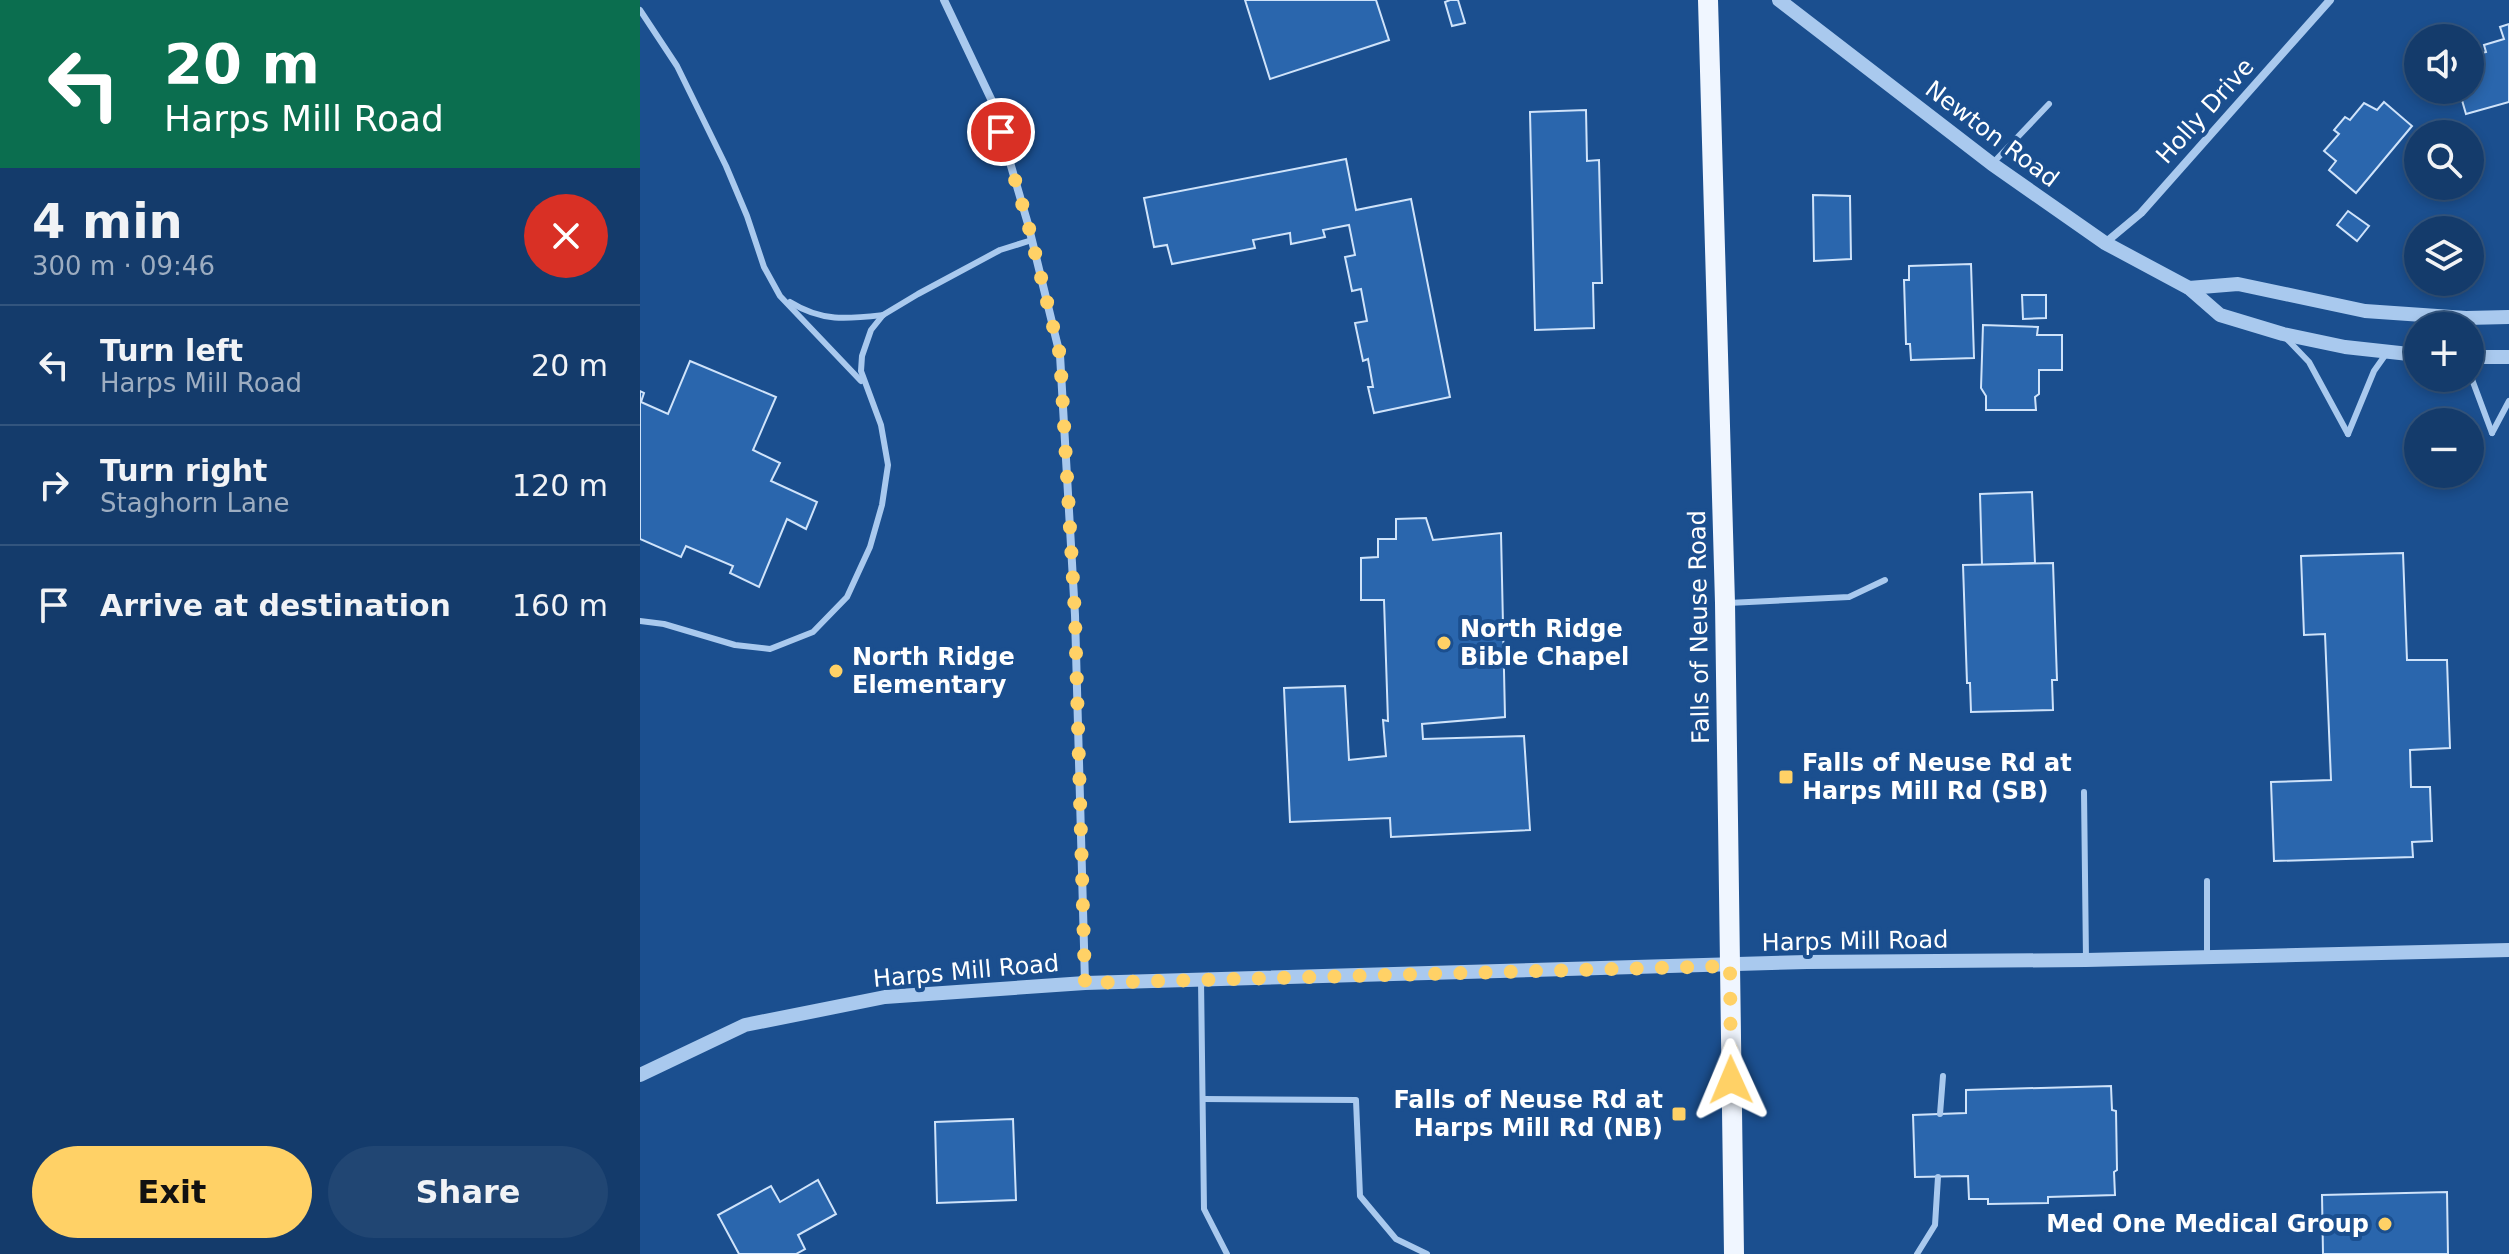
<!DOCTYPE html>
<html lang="en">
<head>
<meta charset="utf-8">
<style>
	:root { --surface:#143b6b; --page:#214673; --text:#f1f3f6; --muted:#9dadc1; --line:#33557e; --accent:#ffd166 }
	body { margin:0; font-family:"DejaVu Sans",sans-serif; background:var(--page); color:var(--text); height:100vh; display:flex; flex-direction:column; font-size:30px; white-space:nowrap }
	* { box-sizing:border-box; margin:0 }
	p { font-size:26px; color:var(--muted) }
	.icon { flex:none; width:44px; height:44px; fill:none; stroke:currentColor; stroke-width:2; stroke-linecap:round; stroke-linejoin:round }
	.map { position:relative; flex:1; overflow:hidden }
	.details { display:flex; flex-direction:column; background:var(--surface); width:640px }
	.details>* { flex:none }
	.top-card { background:#0b6e4f; color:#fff; overflow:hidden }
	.tools { position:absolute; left:1764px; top:24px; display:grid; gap:16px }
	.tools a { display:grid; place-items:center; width:80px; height:80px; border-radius:50%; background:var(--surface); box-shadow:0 4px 12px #0003,0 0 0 2px var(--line); font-size:40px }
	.pin { position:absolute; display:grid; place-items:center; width:68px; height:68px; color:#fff; margin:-34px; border:4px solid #fff; border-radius:50%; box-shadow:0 2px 8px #0007 }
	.me { position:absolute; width:88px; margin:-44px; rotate:359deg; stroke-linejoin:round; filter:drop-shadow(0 0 6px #0008) }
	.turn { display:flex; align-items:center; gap:28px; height:168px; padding:0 32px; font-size:36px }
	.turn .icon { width:104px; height:104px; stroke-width:2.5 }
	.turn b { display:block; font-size:56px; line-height:68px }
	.round { display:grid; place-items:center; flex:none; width:84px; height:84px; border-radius:42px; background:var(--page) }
	.summary { display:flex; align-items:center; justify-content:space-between; height:136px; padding:0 32px }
	h1 { font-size:48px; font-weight:600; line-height:60px }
	.cta { display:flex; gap:16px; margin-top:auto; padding:16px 32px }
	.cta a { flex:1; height:92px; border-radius:48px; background:var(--accent); color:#111; font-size:32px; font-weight:600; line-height:92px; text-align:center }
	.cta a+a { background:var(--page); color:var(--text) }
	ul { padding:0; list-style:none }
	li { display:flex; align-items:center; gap:24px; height:120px; padding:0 32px; border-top:2px solid var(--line) }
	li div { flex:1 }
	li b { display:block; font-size:30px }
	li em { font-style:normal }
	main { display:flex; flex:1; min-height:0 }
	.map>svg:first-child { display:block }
</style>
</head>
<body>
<main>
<section class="details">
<div class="top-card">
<div class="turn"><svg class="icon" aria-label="left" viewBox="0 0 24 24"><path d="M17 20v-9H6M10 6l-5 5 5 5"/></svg><div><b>20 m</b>Harps Mill Road</div></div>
</div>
<div class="summary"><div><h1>4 min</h1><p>300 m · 09:46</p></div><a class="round" style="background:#d93025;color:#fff"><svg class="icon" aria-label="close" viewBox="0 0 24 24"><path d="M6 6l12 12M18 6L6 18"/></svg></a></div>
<ul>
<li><svg class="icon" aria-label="left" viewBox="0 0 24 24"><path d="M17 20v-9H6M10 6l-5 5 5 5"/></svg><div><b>Turn left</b><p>Harps Mill Road</p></div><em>20 m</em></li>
<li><svg class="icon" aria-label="right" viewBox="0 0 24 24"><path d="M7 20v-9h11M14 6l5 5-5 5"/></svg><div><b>Turn right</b><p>Staghorn Lane</p></div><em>120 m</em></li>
<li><svg class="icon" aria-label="arrive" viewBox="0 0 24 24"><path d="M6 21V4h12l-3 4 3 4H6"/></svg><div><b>Arrive at destination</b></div><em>160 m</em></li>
</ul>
<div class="cta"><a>Exit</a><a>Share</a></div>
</section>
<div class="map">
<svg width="1869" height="1254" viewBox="0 0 1869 1254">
	<rect width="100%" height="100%" fill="#1b4f8f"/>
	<!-- building -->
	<g fill="#2a66ad" stroke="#cfe3fa" stroke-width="2">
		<path d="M605,0H736L749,40L630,79Z"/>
		<path d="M810,0H818L825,23L812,26L805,2Z"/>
		<path d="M1869,24V102L1826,114L1819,90H1830V56L1846,52L1844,45L1864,39L1860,27Z"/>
		<path d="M1744,102L1772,126L1716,193L1689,170L1696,161L1684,151L1699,134L1694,130L1705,117L1710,120L1724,103L1737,110Z"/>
		<path d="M946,110L947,161L959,160L962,283H953L954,328L895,330L890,112Z"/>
		<path d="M706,159L716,210L771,199L810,397L734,413L728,387H733L728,359L723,361L715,323L727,321L721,289L712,291L705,257L715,255L709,225L683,230L685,237L651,244L650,233L613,240L615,248L532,264L527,245L514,247L504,198Z"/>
		<path d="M1173,195L1210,196L1211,259L1174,261Z"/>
		<path d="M1708,211L1729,226L1717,241L1697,225Z"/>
		<path d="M1331,264L1334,358L1271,360L1270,344H1266L1264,280H1269V266Z"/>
		<path d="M1382,295H1406V318L1383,319Z"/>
		<path d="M1343,325L1398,327L1397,335H1422V370H1399V394L1395,397L1396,410H1346V396L1341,388Z"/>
		<path d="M50,361L136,397L113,450L140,463L131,481L177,502L166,529L147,519L119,587L90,573L93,566L46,546L41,557L0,539V391L4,393L1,402L28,414Z"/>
		<path d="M1392,492L1395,563L1342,565L1340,494Z"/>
		<path d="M786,518L793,540L861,533L865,717L782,724L783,739L884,736L890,830L751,837L750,818L650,822L644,688L705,686L709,760L746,756L743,720L748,721L744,600H721V558L738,557V539H756V519Z"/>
		<path d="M1763,553L1767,660H1807L1810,748L1770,750L1771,787H1790L1792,841L1772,842L1773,857L1634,861L1631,782L1691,780L1685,634L1664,635L1661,556Z"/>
		<path d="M1413,563L1417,680H1412L1413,710L1331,712L1330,683H1327L1323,565Z"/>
		<path d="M1471,1086L1472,1110L1476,1111L1477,1170L1474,1172L1475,1195L1408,1197V1203L1348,1204V1199H1329L1328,1176L1275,1177L1273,1115L1326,1113V1090Z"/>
		<path d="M373,1119L376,1200L297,1203L295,1122Z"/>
		<path d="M178,1180L196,1214L158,1235L165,1249L156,1254H99L78,1215L131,1186L140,1202Z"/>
		<path d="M1807,1192L1808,1254H1683L1682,1195Z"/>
	</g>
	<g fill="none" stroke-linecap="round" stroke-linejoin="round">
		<!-- service -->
		<g stroke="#a9c9ee" stroke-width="6">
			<path d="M0,10L37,66L86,166L107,216L124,267L140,296L221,381"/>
			<path d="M1352,164L1409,104"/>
			<path d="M150,302C182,322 207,319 243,315"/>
			<path d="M1645,337L1669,362L1708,434"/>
			<path d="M1830,374L1852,433"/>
			<path d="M1852,433L1869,401"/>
			<path d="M1708,434L1734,371L1746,354"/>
			<path d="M1088,603L1209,597L1245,580"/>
			<path d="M0,621L24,624L95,645L130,649L173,632L207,597L230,547L242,505L248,465L241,425L221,371L222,356L231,330L243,315L278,294L360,250L392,240"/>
			<path d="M1444,792L1446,960"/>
			<path d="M1567,881V957"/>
			<path d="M561,980L564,1209L587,1254"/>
			<path d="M563,1099L716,1100L720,1196L756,1239L787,1254"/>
			<path d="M1300,1114L1303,1076"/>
			<path d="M1277,1254L1295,1225L1298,1177"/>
		</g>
		<!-- minor -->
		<g stroke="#a9c9ee" stroke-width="8">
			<path d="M304,0L352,101L388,224L420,355L435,615L445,983"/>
			<path d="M1465,243L1501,213L1690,0"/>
		</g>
		<!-- tertiary -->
		<g stroke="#a9c9ee" stroke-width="14">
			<path d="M1139,0L1352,164L1465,243L1549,288L1580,315L1643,334L1705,347L1778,355"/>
			<path d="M1549,288L1598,284L1725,311L1826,318L1869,317"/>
			<path d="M1830,357H1869"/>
			<path d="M0,1075L105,1025L245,997L445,983L1167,962L1446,960L1869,950"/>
		</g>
		<!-- primary -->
		<path stroke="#f0f6ff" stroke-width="20" d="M1068,0L1085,603L1094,1254"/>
	</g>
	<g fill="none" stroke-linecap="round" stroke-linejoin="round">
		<!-- route -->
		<path stroke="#ffd166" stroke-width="14" stroke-dasharray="0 25.2" d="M361,132L388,224L420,355L435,615L445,983L1090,966L1091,1080"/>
	</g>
	<!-- markers -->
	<g fill="#ffd166" stroke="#1b4f8f" stroke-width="3">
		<circle cx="804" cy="643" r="8"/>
		<circle cx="196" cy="671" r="8"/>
		<rect x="1138" y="769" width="16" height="16" rx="4"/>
		<rect x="1031" y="1106" width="16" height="16" rx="4"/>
		<circle cx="1745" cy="1224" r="8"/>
	</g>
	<g text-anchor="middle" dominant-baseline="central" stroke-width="8" stroke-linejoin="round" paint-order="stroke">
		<!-- street labels -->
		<g font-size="24" fill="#fff" stroke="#1b4f8f">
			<text transform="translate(1565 111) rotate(-48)">Holly Drive</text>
			<text transform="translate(1352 134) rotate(37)">Newton Road</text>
			<text transform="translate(1059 627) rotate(-91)">Falls of Neuse Road</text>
			<text transform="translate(1215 941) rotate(-1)">Harps Mill Road</text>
			<text transform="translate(326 971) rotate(-5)">Harps Mill Road</text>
		</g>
		<!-- poi labels -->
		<g font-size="24" font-weight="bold" fill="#fff" stroke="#1b4f8f" text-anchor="start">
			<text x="820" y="629">North Ridge<tspan x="820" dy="28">Bible Chapel</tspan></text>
			<text x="212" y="657">North Ridge<tspan x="212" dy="28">Elementary</tspan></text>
			<text x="1162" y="763">Falls of Neuse Rd at<tspan x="1162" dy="28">Harps Mill Rd (SB)</tspan></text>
			<text x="1023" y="1100" text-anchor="end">Falls of Neuse Rd at<tspan x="1023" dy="28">Harps Mill Rd (NB)</tspan></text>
			<text x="1729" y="1224" text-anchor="end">Med One Medical Group</text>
		</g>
	</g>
</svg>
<div class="tools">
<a><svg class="icon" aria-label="sound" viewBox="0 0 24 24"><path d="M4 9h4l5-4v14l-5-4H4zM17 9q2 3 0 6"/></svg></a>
<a><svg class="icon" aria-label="search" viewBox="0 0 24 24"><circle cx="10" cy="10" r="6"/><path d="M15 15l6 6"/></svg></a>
<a><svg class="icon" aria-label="layers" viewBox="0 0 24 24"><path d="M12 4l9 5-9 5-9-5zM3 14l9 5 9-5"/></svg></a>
<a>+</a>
<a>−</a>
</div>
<div class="pin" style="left:361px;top:132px;background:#d93025"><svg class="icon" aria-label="arrive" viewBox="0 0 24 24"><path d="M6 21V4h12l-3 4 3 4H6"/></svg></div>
<svg class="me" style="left:1091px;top:1080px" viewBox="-20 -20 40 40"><path d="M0-17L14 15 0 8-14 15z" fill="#ffd166" stroke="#fff" stroke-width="4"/></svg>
</div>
</main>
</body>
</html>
